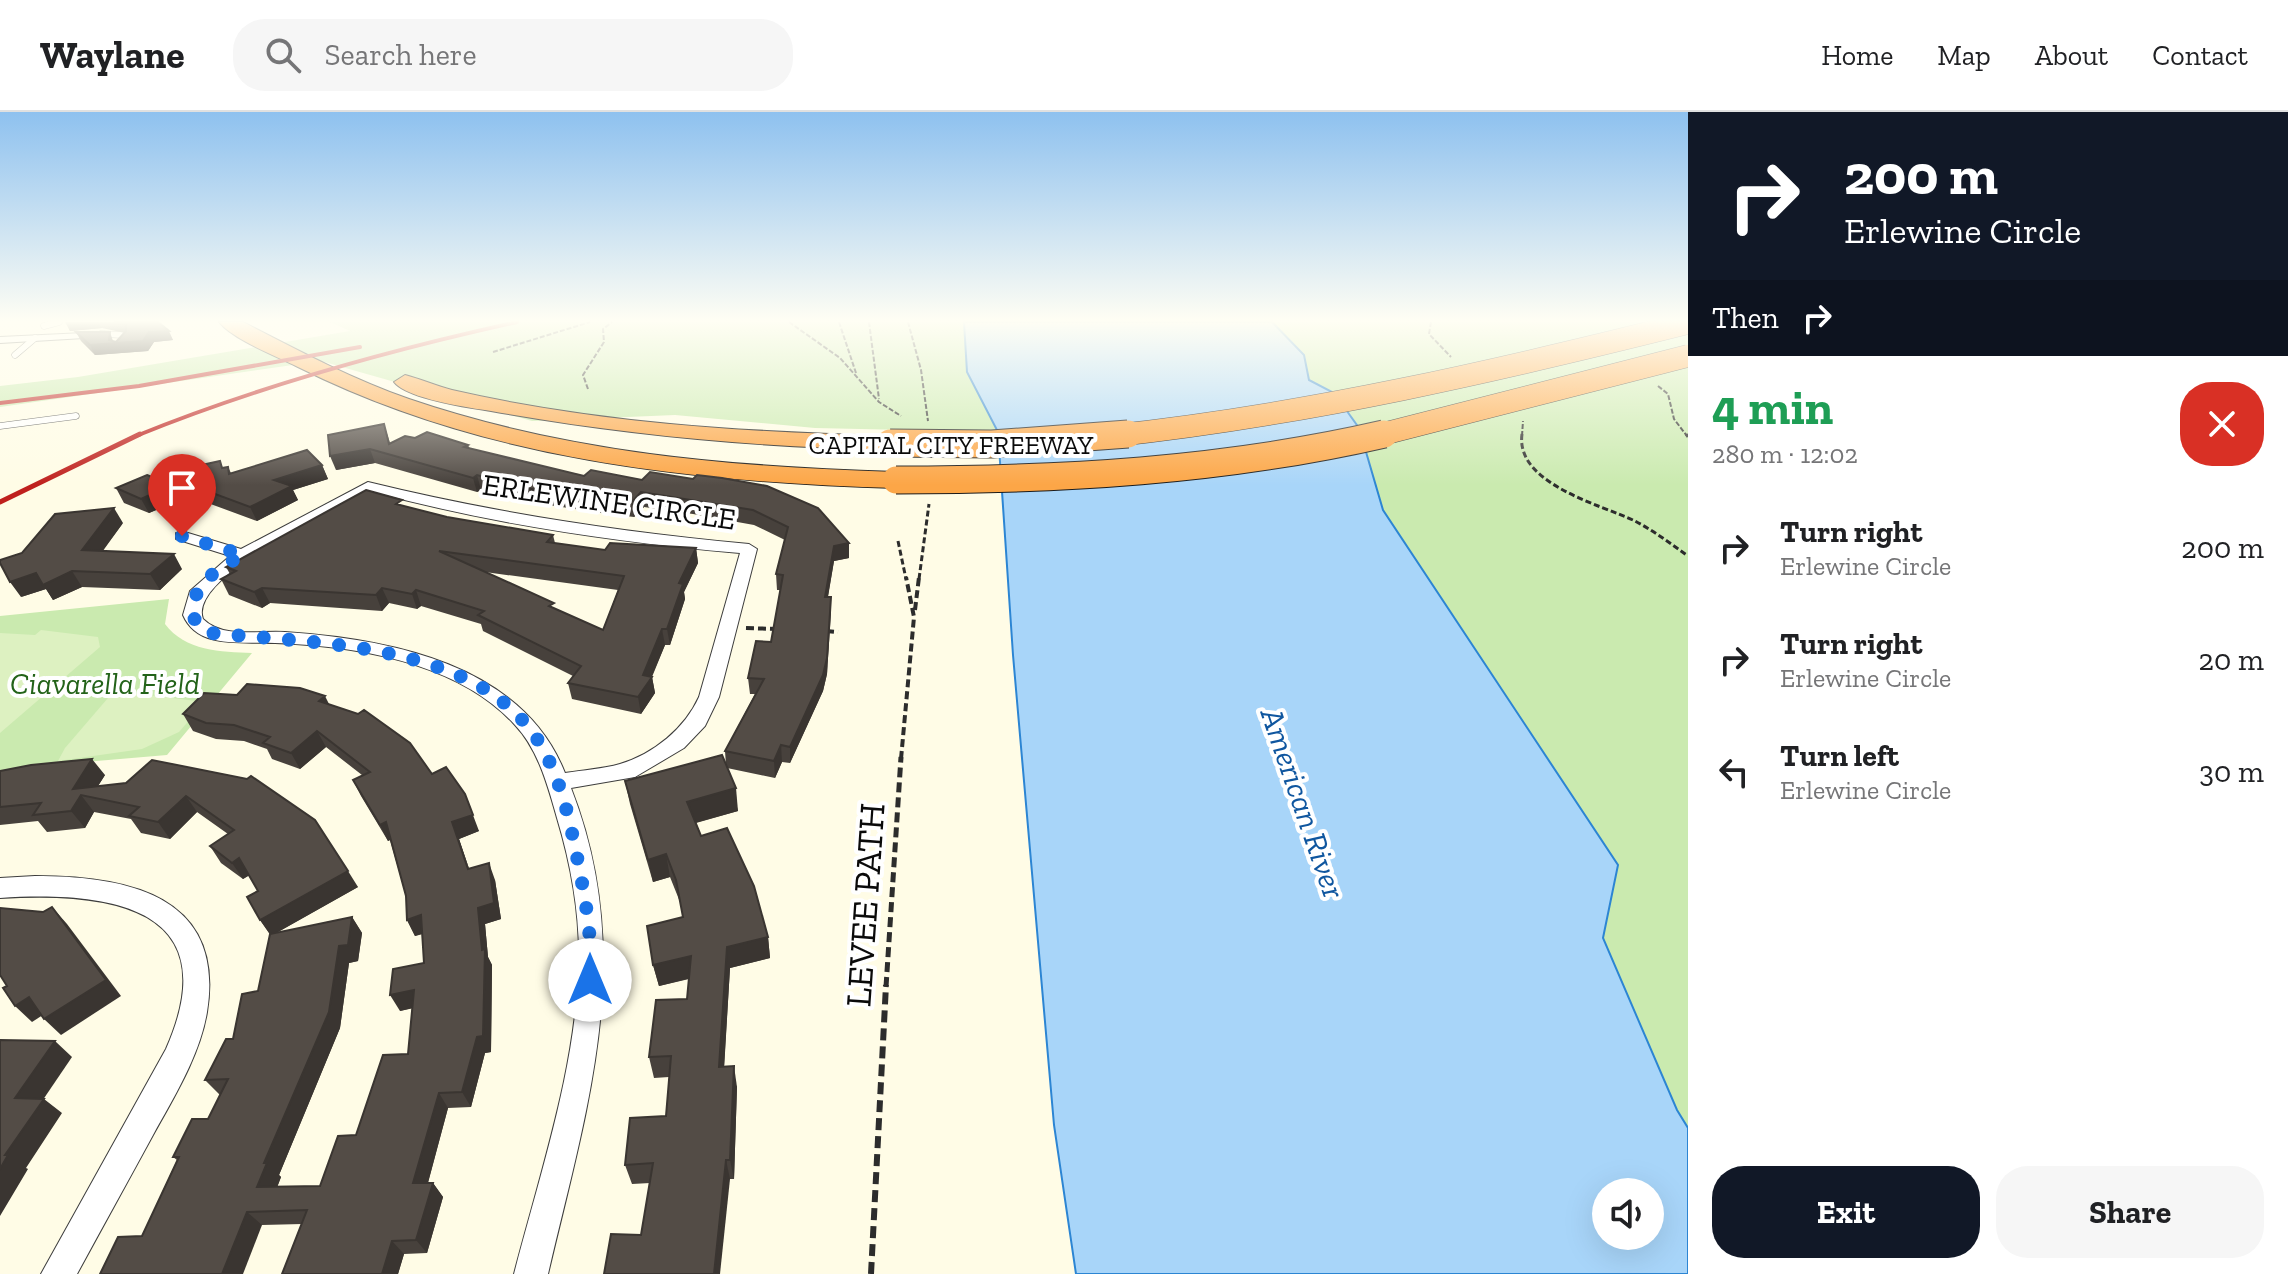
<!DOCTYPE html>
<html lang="en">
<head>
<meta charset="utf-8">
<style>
	:root { --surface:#fff; --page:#f6f6f6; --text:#202124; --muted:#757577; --line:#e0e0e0; --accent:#111827 }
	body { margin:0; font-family:"Zilla Slab",serif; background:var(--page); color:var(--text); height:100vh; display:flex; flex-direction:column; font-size:30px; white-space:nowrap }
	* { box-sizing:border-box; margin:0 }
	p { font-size:26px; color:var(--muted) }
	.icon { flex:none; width:44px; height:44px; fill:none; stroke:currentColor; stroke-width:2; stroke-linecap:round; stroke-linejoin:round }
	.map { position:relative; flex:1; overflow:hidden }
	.side { display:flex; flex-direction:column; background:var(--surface); width:600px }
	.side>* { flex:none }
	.banner { background:#111827; color:#fff; overflow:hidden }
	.fabs { position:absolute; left:1592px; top:1066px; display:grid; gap:16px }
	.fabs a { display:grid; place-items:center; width:72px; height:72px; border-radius:50%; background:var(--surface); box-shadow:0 8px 32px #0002; font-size:40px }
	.pin { position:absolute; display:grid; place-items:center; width:68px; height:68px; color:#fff; margin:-82px -34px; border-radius:50% 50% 50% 0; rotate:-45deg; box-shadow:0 0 8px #0007 }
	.pin .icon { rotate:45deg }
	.me { position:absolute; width:88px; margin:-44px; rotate:0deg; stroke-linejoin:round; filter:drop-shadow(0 0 6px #0008) }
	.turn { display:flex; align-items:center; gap:28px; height:168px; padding:0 24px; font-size:36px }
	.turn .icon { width:104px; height:104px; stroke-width:2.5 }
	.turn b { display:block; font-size:56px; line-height:68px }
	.then { display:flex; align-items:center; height:76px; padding:0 24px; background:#0003; gap:16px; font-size:30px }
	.round { display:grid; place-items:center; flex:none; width:84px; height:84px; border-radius:32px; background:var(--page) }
	.head { display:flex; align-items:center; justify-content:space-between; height:136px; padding:0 24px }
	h1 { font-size:48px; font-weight:700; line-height:60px; color:#1e9e55 }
	.action { display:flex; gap:16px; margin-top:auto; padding:16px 24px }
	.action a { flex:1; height:92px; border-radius:32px; background:var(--accent); color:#fff; font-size:32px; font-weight:700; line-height:92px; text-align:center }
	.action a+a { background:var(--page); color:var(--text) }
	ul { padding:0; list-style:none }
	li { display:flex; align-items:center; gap:24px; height:112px; padding:0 24px }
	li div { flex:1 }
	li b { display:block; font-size:30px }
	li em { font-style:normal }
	header { display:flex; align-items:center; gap:48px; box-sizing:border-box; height:112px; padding:0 40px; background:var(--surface); border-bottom:2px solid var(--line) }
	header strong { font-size:38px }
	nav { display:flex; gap:44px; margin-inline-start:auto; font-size:28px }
	.search { width:560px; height:72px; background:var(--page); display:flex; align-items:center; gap:20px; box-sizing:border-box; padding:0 28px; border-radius:32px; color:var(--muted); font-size:30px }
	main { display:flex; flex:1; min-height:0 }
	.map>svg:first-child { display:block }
</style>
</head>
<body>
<header>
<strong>Waylane</strong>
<div class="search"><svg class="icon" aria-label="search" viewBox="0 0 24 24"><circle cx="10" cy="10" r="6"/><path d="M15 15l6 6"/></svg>Search here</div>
<nav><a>Home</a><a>Map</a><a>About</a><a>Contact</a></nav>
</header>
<main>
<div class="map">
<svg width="1688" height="1162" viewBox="0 0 1688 1162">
	<rect width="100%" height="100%" fill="#fffce6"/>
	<!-- green -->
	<g fill="#caeaaf">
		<path d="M330,210H964L967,260L998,320L815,316L675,303L532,309L321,249L0,295V274L78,265L350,219Z"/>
		<path d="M1272,210H1688V1016L1677,998L1603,826L1618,753L1383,398L1359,316L1334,281L1309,268L1304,243Z"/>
		<path d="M169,487L165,512C185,539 221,540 252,541L167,643L73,651L0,662V504Z"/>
	</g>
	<!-- pitch -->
	<g fill="#ddf1c1">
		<path d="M41,518L98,525L100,535L0,621V521L35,523Z"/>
		<path d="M114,579L205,590L179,620L142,637L58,649L65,636Z"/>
	</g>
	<!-- water -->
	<path fill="#a8d5f9" stroke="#2c85d3" stroke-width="2" fill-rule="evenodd" d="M964,210H1272L1304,243L1309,268L1334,281L1359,316L1383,398L1618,753L1603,826L1677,998L1688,1016V1162H1076L1054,1013L1013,543L998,320L967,260ZM1606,1080H1650V1124H1606Z"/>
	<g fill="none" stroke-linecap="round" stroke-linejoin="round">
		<!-- lane casing -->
		<g stroke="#3d3d3d" stroke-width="7">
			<g id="lane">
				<path d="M44,214L59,210"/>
				<path d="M101,222L124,223L126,225L121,231"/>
				<path d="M15,243L35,226"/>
				<path d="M0,314L76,304"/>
			</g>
		</g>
		<!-- street casing -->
		<g stroke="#3d3d3d" stroke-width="2">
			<g id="street">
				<path d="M105,220V224L101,225L0,231V225Z"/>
				<path d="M368,370C494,401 620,420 749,432L757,437L719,585L705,614L684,636L635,665L571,676C637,845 587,995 548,1162H514C541,1058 578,951 579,843C579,797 570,749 557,706C548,674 538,637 515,613C458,550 355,534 275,531C243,529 198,538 183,503L190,479L230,444L176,427V421H188L241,437ZM370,379C491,412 614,430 740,441L699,585C685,616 654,642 620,652C603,657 583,658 565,661C522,552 390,527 285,520C259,518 223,527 203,507C187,465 337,396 370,379Z"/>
				<path d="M35,764C127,764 226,783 207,900C200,943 174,985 153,1023C128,1069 102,1116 77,1162H41L166,937C229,794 108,779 0,786V766Z"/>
			</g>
		</g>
		<!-- highway casing -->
		<g stroke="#1b1b1b" stroke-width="2">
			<g id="highway">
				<path d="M219,210H243C297,238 352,267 409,287C567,341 731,355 896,360L905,362L909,368L905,374L896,376C691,370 484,348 298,255C276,244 234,228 219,210Z"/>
				<path d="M405,263C421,267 436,274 452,278C595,311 744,320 890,324L899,326L902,331L899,336L890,338C756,335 624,323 491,299C470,296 407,287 394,270Z"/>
			</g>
		</g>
		<!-- path-far4 -->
		<g stroke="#2c2c2c" stroke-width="2" stroke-dasharray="5 2" stroke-linecap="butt">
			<path d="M789,210L840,246L879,290L901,304"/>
			<path d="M839,210L856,261"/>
			<path d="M869,210L879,287"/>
			<path d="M908,210L921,258L928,309"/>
			<path d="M1431,210L1429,222L1451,245"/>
			<path d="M493,240L590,210"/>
			<path d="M1658,274L1668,282L1674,307L1687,324"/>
			<path d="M588,277L583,263L604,230L603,217L612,210"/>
			<path d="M1522,324L1523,309"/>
		</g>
		<!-- path-far3 -->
		<g stroke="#2c2c2c" stroke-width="3" stroke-dasharray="6 3" stroke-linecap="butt">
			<path d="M1522,322C1515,372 1602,393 1635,409C1654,419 1671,432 1688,444"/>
			<path d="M1686,322L1688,325"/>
			<path d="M898,429L906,467"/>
			<path d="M919,467L929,392"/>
		</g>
		<!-- path-far2 -->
		<g stroke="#2c2c2c" stroke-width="4" stroke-dasharray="8 4" stroke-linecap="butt">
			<path d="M915,498L919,465"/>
			<path d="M746,516L777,517"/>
			<path d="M826,519L838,520"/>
			<path d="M901,647L914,505L906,465"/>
		</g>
		<!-- path-far1 -->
		<path stroke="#2c2c2c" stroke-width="5" stroke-dasharray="10 5" stroke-linecap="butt" d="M886,875L901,645"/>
		<!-- path -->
		<path stroke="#2c2c2c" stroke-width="6" stroke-dasharray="12 6" stroke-linecap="butt" d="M871,1162L886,873"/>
		<!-- lane -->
		<use href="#lane" stroke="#fff" stroke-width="6"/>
		<!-- street -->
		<use href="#street" fill="#fff" fill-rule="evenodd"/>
		<!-- highway -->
		<use href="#highway" fill="#fca647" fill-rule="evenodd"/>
		<!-- rail-far1 -->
		<g stroke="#bf201d" stroke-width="4">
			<path d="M0,291L139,274L360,235"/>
			<path d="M136,324C259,274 386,239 517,210"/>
		</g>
		<!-- rail -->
		<path stroke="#bf201d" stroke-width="5" d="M0,390L140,322"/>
		<!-- highway-bridge-far1 casing -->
		<g stroke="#1b1b1b" stroke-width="23" stroke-linecap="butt">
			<g id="highway-bridge-far1">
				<path d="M1110,324C1306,303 1497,259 1688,211"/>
				<path d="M1375,324L1688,244"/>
			</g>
		</g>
		<!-- highway-bridge casing -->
		<g stroke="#1b1b1b" stroke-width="29" stroke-linecap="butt">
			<g id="highway-bridge">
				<path d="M890,331L992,332L1128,322"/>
				<path d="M896,368C1060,368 1223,359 1384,322"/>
			</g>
		</g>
		<!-- highway-bridge-far1 -->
		<use href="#highway-bridge-far1" stroke="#fca647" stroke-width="22"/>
		<!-- highway-bridge -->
		<use href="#highway-bridge" stroke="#fca647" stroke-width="27"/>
	</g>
	<!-- wall -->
	<g fill="#47413c" fill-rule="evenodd">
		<path d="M65,210H158L173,228L154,230L148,239L95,243L81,229L76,220L116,230L125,221L102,216L70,219Z"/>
		<path d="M384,312L390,331L415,326L468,333L470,337L584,364L642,368L693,367L849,446L834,449L828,485L831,501L827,562L823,579L790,651L782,650L775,666L727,656L738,699L696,711L701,724L768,825L770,846L730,856L724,954L737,975L734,1067H730L641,1123L650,1071L632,1072L625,1053L666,1004L669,965L654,966L649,945L687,887L689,867L659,874L653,853L683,805L680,790L670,765L653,770L630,692L625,669L726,653L725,639L755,582H750L748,566L771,530L780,478H777L776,462L785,428L754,413L693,402L644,395L634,405L601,401L529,390L481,378L477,380L375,351L336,358Z"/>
		<path d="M322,353L328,367L293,378L298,388L257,409L175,379L180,388L149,401L124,391L116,376L165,371L161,362L228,355L231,361Z"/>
		<path d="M404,394L447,405L553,423L555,431L605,438L696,436L698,451L684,480L685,487L670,533H665L652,565L655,581L641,602L572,587L568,571L573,564L483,519L481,512L421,494L417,497L389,491L382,499L270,491L262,496L229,483L221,467L230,462L226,455ZM485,460L618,478L603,518L555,497Z"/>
		<path d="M123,411L102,439L182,457L160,478L82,475L53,488L46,477L21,485Z"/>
		<path d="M329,592L432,662L479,719L459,727L469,757L495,768L501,807L485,812L488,845L492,853L491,940L485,941L471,995L448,996L428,1071H433L443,1085L427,1141L404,1142L398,1162H282L302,1112L262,1113L142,1124L177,1048L173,1045L208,1007L220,983L205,968L233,927L258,879L270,822L260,808L258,779L249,763L243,767L221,751L210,734L228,722L197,700L170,727L141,721L131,707L94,700L85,716L47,720L38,709L0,713V659L105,663L98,674L126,671L152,648L358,775L276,821L352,805L362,821L358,849L349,851L340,916L279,1063L281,1065L277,1075L320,1074L356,1023L408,942L412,896L400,899L424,851L423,822L415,824L407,808L406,784L390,728L388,729L361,684L353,668L362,663L326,635L300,657L272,647L267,637L244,629L216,627L193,619L183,602Z"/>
	</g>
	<!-- shaded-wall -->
	<g fill="#3a3531">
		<path d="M66,210H99L102,216L70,219Z"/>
		<path d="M169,219L173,228L154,230L148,239L95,243L90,233L109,228L110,220L114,232L149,220Z"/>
		<path d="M370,337L375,351L336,358L330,344Z"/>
		<path d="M322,353L328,367L293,378L298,388L257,409L250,395L274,368Z"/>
		<path d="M477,363L481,378L477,380L473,366Z"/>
		<path d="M172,373L180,388L149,401L141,387Z"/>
		<path d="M641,380L644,395L634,405L632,390Z"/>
		<path d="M114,396L123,411L92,454L82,438Z"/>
		<path d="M849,431V446L834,449L825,501V485L834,434Z"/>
		<path d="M696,436L698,451L684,480L685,487L670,533L667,517L679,471Z"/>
		<path d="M174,442L182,457L160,478L150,462Z"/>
		<path d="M72,459L82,475L53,488L46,477L21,485L10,470L36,461Z"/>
		<path d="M262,476L270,491L262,496L254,480Z"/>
		<path d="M382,476L389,491L382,499L376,483Z"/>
		<path d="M416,478L421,494L417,497L412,482Z"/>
		<path d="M831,485L827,562L823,579L790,651V635Z"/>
		<path d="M662,517L665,533L651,566L652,565L655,581L641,602L638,585L643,563Z"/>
		<path d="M325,584L333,600L319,589Z"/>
		<path d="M317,619L326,635L300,657L291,641Z"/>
		<path d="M781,633L782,650L775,666L774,649Z"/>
		<path d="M92,647L105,663L91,685L81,683L94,700L85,716L71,699L73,677Z"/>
		<path d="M736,676L738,699L691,712L687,690Z"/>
		<path d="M465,682L479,719L459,727L475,774L452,710Z"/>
		<path d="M186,684L197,700L170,727L158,710Z"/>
		<path d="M386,710L394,726L388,729L380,713Z"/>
		<path d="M666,742L670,765L653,770L648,748Z"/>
		<path d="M239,746L250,763L243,767L232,751Z"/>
		<path d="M489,751L495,768L501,807L485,812L488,845L492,853L491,940L485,941L471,995L462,980L477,925L482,838L478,796Z"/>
		<path d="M348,759L358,775L271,824L260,808Z"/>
		<path d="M52,795L67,812L121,884L61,923L44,907Z"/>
		<path d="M421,803L430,819L415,824L407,808Z"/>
		<path d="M352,805L362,821L358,849L349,851L340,916L279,1063L281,1065L272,1089L257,1075L264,1051L339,834Z"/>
		<path d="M768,825L770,846L730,856L723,975L719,955L727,835Z"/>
		<path d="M691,844L695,865L659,874L653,853Z"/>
		<path d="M414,878L423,894L400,899L390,883Z"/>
		<path d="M29,885L46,901L32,910L15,894Z"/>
		<path d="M55,929L72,945L34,1001L15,986Z"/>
		<path d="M734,954L737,975L734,1067L730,1048Z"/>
		<path d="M439,981L448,996L424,1085L413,1071Z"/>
		<path d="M44,987L62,1001L26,1056L28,1057L0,1104V1057L5,1043Z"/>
		<path d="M726,1048L730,1067L720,1162H714Z"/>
		<path d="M433,1071L443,1085L427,1141L416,1128Z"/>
		<path d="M247,1100L262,1113L243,1162H222Z"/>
		<path d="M392,1129L404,1142L398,1162H382Z"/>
	</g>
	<!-- building -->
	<g fill="#534c46" stroke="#3a3531" stroke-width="2" fill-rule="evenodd">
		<path d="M114,210H158L169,219L149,220L143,229L90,233L76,220H110L109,228L116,230L126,219V213Z"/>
		<path d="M384,312L389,332L405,324L415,326L427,320L468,333L464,335L584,364L591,358L642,368L650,360L693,367L697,363L722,366L767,374L818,396L849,431L834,434L825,485H831L827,546L823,563L790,635L781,633L774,649L725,639L764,567L748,566L756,529L771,530L783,463L776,462L788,415L753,398L641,380L632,390L599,387L525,376L477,363L473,366L370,337L330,344L328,323Z"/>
		<path d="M307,338L322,353L274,368L292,374L250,395L161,362L220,349L222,356L228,355L229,362Z"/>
		<path d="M147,363L172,373L141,387L116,376Z"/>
		<path d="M366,378L402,388L396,392L447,405L553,423L547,430L605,438L610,431L696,436L679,471L683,472L667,517H662L643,563L652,565L638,585L568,571L581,554L478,503L484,499L416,478L412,482L382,476L376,483L262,476L254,480L221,467L236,459L226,455ZM439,439L624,464L603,518L549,494L554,491Z"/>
		<path d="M114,396L82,438L174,442L150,462L72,459L43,473L36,461L10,470L0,451V448L22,441L55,402Z"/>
		<path d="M247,572L300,576L325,584L319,589L358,602L364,598L410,631L432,662L446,655L465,682L473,703L452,710L468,757L489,751L494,791L478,796L482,838L485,837L483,924L477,925L462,980L439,981L413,1071H433L416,1128L392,1129L382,1162H282L307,1098L247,1100L222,1162H100L118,1125L142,1124L179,1045H173L192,1007H208L228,967L205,968L226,927H233L242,882L258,879L270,822L352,805L348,833L339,834L329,900L264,1051H267L257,1075L320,1074L338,1024L356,1023L383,943L408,942L414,878L390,883L393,857L424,851L421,803L407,808L406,784L386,710L380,713L353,668L370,660L317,619L291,641L263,631L270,625L234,613L206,611L183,602L204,581L237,583Z"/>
		<path d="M722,643L736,676L687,690L701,724L727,716L754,774L768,825L727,835L719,955L734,954L730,1048H726L714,1162H604L611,1122L641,1123L653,1051L625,1053L630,1006L666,1004L671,944L649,945L656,888L687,887L691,844L653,853L647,814L683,805L676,768L666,742L648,748L625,669Z"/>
		<path d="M92,647L73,677L126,671L152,648L247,667L251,664L315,708L348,759L260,808L247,785L258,779L239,746L232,751L210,734L234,718L186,684L158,710L129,704L139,695L81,683L71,699L33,703L41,691L0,695V659L31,653Z"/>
		<path d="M52,795L106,868L44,907L29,885L15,894L3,876L7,874L0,863V796L43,800Z"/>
		<path d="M0,928L55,929L15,986L44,987L5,1043H8L0,1057Z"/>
	</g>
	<!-- sky -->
	<linearGradient id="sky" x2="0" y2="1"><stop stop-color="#8ec1ef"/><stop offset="0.56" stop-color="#fffef4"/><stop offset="1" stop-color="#fffef4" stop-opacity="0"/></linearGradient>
	<rect width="1688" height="373" fill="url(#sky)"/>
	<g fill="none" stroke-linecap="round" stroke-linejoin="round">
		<!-- route -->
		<path stroke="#1a73e8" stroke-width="14" stroke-dasharray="0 25.2" d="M182,424L243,443C215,458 184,477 196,512L211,521C315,532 484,529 543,637C560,668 568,701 575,735C584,780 593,822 590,868"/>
	</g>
	<g text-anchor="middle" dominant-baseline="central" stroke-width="8" stroke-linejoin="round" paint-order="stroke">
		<!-- far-street labels -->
		<g font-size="26" fill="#0a0a0a" stroke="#fff">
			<text x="951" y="333">CAPITAL CITY FREEWAY</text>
		</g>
		<!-- street labels -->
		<g font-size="30" fill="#0a0a0a" stroke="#fff">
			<text transform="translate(609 390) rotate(8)">ERLEWINE CIRCLE</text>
		</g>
		<!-- park labels -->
		<g font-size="30" font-style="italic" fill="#236319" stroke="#fff">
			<text x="105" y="572">Ciavarella Field</text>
		</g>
		<!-- water labels -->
		<g font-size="32" font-style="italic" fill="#0f569f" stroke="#fff">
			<text transform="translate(1303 691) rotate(71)">American River</text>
		</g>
		<!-- near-street labels -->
		<g font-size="36" fill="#0a0a0a" stroke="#fff">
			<text transform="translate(865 793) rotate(-86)">LEVEE PATH</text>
		</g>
	</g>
</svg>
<div class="fabs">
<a><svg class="icon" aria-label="sound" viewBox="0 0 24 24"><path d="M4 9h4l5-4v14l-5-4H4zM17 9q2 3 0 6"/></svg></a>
</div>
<div class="pin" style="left:182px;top:424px;background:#d93025"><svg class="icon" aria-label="arrive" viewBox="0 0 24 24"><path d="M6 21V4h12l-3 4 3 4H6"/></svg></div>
<svg class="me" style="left:590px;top:868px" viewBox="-20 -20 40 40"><circle r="19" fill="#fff"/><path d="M0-13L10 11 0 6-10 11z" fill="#1a73e8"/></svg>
</div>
<section class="side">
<div class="banner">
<div class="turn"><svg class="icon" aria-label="right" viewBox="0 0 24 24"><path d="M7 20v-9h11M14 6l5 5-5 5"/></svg><div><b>200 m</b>Erlewine Circle</div></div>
<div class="then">Then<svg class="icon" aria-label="right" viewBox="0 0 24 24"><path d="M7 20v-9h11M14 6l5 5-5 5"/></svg></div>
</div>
<div class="head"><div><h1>4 min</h1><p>280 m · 12:02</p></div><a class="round" style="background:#d93025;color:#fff"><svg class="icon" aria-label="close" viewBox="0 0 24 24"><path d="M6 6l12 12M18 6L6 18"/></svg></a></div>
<ul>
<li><svg class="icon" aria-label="right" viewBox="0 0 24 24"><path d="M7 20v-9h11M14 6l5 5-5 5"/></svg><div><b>Turn right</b><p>Erlewine Circle</p></div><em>200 m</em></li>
<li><svg class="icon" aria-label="right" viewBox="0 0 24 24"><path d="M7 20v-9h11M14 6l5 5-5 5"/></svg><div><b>Turn right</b><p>Erlewine Circle</p></div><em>20 m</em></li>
<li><svg class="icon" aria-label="left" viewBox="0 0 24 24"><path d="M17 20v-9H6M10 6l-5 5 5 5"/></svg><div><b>Turn left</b><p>Erlewine Circle</p></div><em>30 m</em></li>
</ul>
<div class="action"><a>Exit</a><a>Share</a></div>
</section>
</main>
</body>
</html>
